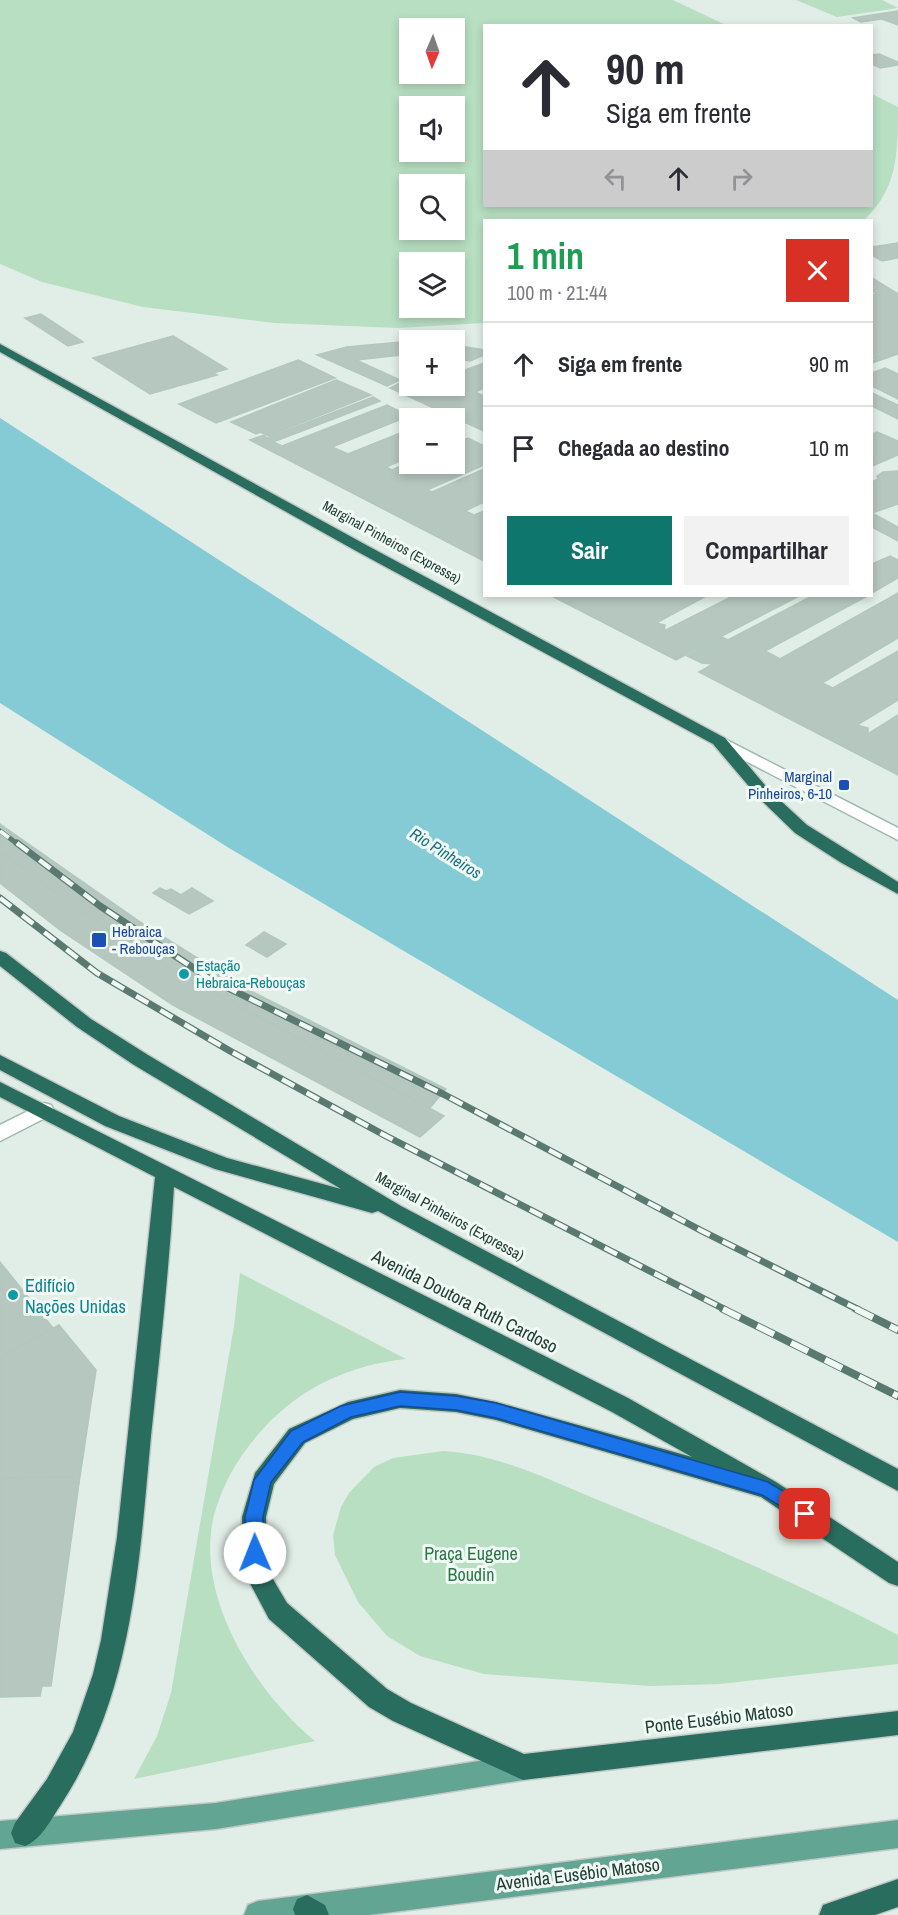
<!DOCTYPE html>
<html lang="pt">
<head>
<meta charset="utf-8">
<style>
	:root { --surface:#fff; --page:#f2f2f3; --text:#2b2b33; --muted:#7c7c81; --line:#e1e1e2; --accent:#0f766e }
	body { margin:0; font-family:"Archivo Narrow",sans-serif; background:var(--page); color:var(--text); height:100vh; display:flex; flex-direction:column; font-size:22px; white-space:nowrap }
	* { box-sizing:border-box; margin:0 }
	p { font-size:20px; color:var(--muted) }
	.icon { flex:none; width:33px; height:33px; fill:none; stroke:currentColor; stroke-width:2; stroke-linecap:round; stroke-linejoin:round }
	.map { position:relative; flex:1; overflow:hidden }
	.panel { position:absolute; left:483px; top:219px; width:390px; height:378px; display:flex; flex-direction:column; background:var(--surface); border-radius:0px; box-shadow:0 3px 9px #0003 }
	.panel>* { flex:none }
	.banner { position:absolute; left:483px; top:24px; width:390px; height:183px; border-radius:0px; box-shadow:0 3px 9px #0003; background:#fff; color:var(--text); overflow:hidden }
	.needle { width:39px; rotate:182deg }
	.buttons { position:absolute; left:399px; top:18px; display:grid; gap:12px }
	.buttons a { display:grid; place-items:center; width:66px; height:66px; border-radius:0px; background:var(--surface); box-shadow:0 3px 9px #0003; font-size:30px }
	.pin { position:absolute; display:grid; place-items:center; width:51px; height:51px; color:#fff; margin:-26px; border-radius:12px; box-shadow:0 3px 9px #0006 }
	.me { position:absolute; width:66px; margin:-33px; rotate:359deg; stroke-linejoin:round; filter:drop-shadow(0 0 4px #0008) }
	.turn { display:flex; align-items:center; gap:21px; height:126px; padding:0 24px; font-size:27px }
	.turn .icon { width:78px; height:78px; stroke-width:2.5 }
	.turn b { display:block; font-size:42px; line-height:51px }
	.lanes { display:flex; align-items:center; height:57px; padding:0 24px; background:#0003; justify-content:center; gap:30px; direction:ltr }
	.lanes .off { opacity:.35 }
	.round { display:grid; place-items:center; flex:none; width:63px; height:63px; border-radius:0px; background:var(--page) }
	.head { display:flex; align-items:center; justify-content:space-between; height:102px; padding:0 24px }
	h1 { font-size:36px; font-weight:700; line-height:45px; color:#1e9e55 }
	.button { display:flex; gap:12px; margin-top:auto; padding:12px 24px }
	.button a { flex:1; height:69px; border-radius:0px; background:var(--accent); color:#fff; font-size:24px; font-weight:700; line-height:69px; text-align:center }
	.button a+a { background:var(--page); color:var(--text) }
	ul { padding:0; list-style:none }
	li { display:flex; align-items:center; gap:18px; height:84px; padding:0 24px; border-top:2px solid var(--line) }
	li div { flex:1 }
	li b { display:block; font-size:22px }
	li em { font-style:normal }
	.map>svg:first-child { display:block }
</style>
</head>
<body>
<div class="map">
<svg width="898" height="1915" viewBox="0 0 898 1915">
	<rect width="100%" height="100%" fill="#e1ede7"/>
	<!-- green -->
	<g fill="#b8dfc2" fill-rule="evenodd">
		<path d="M0,0H673L726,25L484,26V206H872V94L898,107C898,152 898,189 864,220H484V323L399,328L274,323L143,307L42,282L0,264ZM454,28V74H410V28ZM410,106H454V152H410ZM410,184H454V230H410ZM410,262H454V308H410Z"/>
		<path d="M796,0H882L898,8L837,17Z"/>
		<path d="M240,1273L406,1359C350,1365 301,1387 263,1429C240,1454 223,1482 214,1515C194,1596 255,1692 315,1741L134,1779L157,1736L171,1693L234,1326Z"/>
		<path d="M443,1451C499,1454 552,1481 603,1502C704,1543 802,1585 898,1635V1664L720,1684L650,1686L484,1674L420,1656L387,1636L358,1602L335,1555L333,1535L341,1507L349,1493L374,1467L393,1458Z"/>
	</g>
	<!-- water -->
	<path fill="#84cbd6" d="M0,418L898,1000V1242L229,848L0,703Z"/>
	<!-- building -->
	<g fill="#b6c7c0" stroke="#b2c7be" stroke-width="1.5">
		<path d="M898,11V25L882,19L861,22L853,18Z"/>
		<path d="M879,54L898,62V65L880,68L872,64V55Z"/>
		<path d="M898,243V258L882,261L872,255V247Z"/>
		<path d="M872,278L898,294V354L872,363L875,359L872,357V295L877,294L872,291Z"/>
		<path d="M41,314L83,342L68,346L25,318Z"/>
		<path d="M173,336L227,369L213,373L217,375L150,394L93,358Z"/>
		<path d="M401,342H410V354L356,360L400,380L387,386L317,355L347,347Z"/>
		<path d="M454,345L484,350V355L470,361L454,358Z"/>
		<path d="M298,360L335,378L216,423L179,404Z"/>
		<path d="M484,363V388L475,392L484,396V431L390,388L406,380L410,382V386H454V374Z"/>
		<path d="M885,368L898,374V399L872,386V373Z"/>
		<path d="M336,380L371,395L269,436L260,432L256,434L231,422Z"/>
		<path d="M872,393L898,405V419L872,406Z"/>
		<path d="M373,397L380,401L273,442L282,446L387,405L409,416L332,447L348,454L410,429V457L386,467L392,470L410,462L454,464V444L468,438L484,446V465L427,490L432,492L484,469V502L465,511L474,515L484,511V561L250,440L264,435L267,438Z"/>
		<path d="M877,432L898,441V455L872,466V434Z"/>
		<path d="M898,471V504L872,513V482L878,479L877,476L883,472Z"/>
		<path d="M872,513L898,527V541L872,527Z"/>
		<path d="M890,556L898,560V578L872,593V564Z"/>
		<path d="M898,593V638L822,683L833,688L898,651V700L857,725L868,728V734L898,715V775L699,672L713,664L702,663L687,656L722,637L728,640L812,596H867L765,651L780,659Z"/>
		<path d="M552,596H706L656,623L665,625L664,631L733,596H799L676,660Z"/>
		<path d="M0,824L146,926L247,989L446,1089L417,1123L119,959L0,871Z"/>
		<path d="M0,851L84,914L193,982L444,1116L420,1137L173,1005L60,930L0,883Z"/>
		<path d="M160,888L166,891L171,889L181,895L192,888L213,901L189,914L153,893Z"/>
		<path d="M264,932L286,944L267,957L246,945Z"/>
		<path d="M0,1262L53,1328L0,1357Z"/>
		<path d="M59,1325L96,1370L79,1483H72L73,1477L0,1478V1357Z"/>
		<path d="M73,1477L72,1483H79L51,1686H42L40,1696L0,1697V1478Z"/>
	</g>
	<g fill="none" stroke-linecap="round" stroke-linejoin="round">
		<!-- secondary casing -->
		<g stroke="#9eb9af" stroke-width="3">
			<g id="secondary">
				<path d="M719,736L898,828V840L713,744L711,741Z"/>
				<path d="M44,1103L51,1105L54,1110L51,1115L0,1141V1125Z"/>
			</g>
		</g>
		<!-- primary casing -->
		<g stroke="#c1c9c7" stroke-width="3">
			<g id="primary">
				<path d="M523,1754L532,1758L536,1767L532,1776L523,1780L216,1829L0,1849V1821L216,1803Z"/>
				<path d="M898,1820V1848L369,1915H244L248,1905L258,1901Z"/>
			</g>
		</g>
		<!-- highway casing -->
		<g stroke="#c1c9c7" stroke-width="3">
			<g id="highway">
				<path d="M0,344L368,546L725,738L769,790L807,825L898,882V894L840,862L795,833L758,797L713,744L358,552L0,352Z"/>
				<path d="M0,951L6,953L91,1019L148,1055L401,1206L898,1469V1491L378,1211L372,1213L215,1169L105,1126L0,1070V1055L119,1116L227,1158L341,1189L134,1065L77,1027L0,966Z"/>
				<path d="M0,1082L628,1398L776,1482L898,1562V1586L889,1583L761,1497L496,1420L456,1412L400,1408L353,1419L305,1443L274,1484L266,1517L267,1569L287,1603L387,1689L411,1703L524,1754L898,1711V1735L523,1780L393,1721L369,1707L269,1619L243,1570L242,1517L255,1473L289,1429L348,1402L400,1390L456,1394L496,1402L692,1457L612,1412L174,1187C169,1270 160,1353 151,1436C139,1564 133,1695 60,1806C50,1821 41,1840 25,1846L15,1843L11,1833L15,1823L47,1779L73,1732L93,1674L101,1640L117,1537L155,1177L0,1097Z"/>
				<path d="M898,1879V1907L875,1915H819L823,1905Z"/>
				<path d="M307,1895L325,1905L329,1915H295L293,1909L297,1899Z"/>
			</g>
		</g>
		<!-- secondary -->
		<use href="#secondary" fill="#fff" fill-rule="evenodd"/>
		<!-- primary -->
		<use href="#primary" fill="#62a593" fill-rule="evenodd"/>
		<!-- highway -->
		<use href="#highway" fill="#296d5e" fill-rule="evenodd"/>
		<!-- rail-far2 casing -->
		<g stroke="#5a7a71" stroke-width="5">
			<path id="rail-far2" d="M0,831L19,845"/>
		</g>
		<!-- rail-far1 casing -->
		<g stroke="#5a7a71" stroke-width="7">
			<g id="rail-far1">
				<path d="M17,843L100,906L210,979L443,1094L702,1231L859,1310"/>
				<path d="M0,898L97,973L230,1051L386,1136L726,1310"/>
			</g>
		</g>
		<!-- rail casing -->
		<g stroke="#5a7a71" stroke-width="8">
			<g id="rail">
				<path d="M723,1309L898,1396"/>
				<path d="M856,1309L898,1330"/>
			</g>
		</g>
		<!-- rail-far2 -->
		<use href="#rail-far2" stroke="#f1f9f5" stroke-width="4" stroke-dasharray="11" stroke-linecap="butt"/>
		<!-- rail-far1 -->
		<use href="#rail-far1" stroke="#f1f9f5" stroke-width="4.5" stroke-dasharray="14" stroke-linecap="butt"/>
		<!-- rail -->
		<use href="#rail" stroke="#f1f9f5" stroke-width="6" stroke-dasharray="19" stroke-linecap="butt"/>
	</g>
	<!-- route -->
	<path fill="#1a73e8" stroke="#114b97" stroke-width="1.5" d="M400,1392L456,1396L496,1403L768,1482L811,1508L814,1514L811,1519L805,1521L762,1495L496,1418L456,1410L400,1406L351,1417L303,1442L271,1482L263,1517L264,1553L261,1558L255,1561L248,1558L246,1553L245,1517L254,1480L291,1431L341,1406Z"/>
	<!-- markers -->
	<g fill="#1a4fb4" stroke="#f1f9f5" stroke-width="2">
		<rect x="838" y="779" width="12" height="12" rx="3"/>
		<rect x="91" y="932" width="16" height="16" rx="3"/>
	</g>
	<g fill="#0f9aa8" stroke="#f1f9f5" stroke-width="2">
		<circle cx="184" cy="974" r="6"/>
		<circle cx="13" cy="1295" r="6"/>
	</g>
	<g text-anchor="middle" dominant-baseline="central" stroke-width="6" stroke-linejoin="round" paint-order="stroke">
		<!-- far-street labels -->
		<g font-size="14" fill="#203e36" stroke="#f1f9f5">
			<text transform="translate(392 542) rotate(29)">Marginal Pinheiros (Expressa)</text>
		</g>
		<!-- transit labels -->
		<g font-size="15" fill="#164399" stroke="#f1f9f5" text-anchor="end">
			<text x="832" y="776">Marginal<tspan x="832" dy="17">Pinheiros, 6-10</tspan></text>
			<text x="112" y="931" text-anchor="start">Hebraica<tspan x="112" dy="17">- Rebouças</tspan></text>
		</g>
		<!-- culture labels -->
		<g font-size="15" fill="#0d838f" stroke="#f1f9f5" text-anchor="start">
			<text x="196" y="965">Estação<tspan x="196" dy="17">Hebraica-Rebouças</tspan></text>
		</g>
		<!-- street labels -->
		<g font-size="15" fill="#203e36" stroke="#f1f9f5">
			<text transform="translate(450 1216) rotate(29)">Marginal Pinheiros (Expressa)</text>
		</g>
		<!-- water labels -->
		<g font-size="16" font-style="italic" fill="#156f7f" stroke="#f1f9f5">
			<text transform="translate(446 853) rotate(32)">Rio Pinheiros</text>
		</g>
		<!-- near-culture labels -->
		<g font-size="18" fill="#0d838f" stroke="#f1f9f5" text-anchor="start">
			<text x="25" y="1285">Edifício<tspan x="25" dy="21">Nações Unidas</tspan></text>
		</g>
		<!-- near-street labels -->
		<g font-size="18" fill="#203e36" stroke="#f1f9f5">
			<text transform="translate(465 1301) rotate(27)">Avenida Doutora Ruth Cardoso</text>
			<text transform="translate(719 1718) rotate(-7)">Ponte Eusébio Matoso</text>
			<text transform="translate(578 1874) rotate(-7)">Avenida Eusébio Matoso</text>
		</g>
		<!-- near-park labels -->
		<g font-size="18" fill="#277845" stroke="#f1f9f5">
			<text x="471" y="1553">Praça Eugene<tspan x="471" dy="21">Boudin</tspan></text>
		</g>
	</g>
</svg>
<div class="buttons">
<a><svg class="needle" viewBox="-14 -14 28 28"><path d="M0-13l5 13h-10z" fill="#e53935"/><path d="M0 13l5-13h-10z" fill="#7c7c81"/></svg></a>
<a><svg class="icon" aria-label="sound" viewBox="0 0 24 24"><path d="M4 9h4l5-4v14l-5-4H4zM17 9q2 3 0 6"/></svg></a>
<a><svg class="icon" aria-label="search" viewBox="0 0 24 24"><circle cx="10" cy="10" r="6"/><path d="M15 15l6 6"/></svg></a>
<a><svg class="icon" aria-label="layers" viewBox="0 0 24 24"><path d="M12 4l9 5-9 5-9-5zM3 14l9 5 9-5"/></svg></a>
<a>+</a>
<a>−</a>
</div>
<div class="pin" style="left:805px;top:1514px;background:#d93025"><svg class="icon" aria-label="arrive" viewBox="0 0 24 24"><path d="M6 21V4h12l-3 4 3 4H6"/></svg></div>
<svg class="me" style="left:255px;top:1553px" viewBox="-20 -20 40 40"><circle r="19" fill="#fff"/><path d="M0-13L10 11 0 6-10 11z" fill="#1a73e8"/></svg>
<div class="banner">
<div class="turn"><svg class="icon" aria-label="ahead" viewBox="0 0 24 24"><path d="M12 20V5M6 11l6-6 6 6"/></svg><div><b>90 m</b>Siga em frente</div></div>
<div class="lanes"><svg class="icon off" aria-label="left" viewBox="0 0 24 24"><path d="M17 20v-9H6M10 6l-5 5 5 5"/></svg><svg class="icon" aria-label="ahead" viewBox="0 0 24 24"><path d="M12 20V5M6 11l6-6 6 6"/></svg><svg class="icon off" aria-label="right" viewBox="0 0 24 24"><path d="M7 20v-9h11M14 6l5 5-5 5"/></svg></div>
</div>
<section class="panel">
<div class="head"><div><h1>1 min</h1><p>100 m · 21:44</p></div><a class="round" style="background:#d93025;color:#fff"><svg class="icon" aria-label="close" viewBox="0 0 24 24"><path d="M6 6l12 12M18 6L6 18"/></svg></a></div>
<ul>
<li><svg class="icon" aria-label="ahead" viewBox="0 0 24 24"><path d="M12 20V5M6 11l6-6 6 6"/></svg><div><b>Siga em frente</b></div><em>90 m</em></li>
<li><svg class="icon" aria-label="arrive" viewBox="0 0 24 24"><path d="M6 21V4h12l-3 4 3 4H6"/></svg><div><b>Chegada ao destino</b></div><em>10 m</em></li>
</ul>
<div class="button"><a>Sair</a><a>Compartilhar</a></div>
</section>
</div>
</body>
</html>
